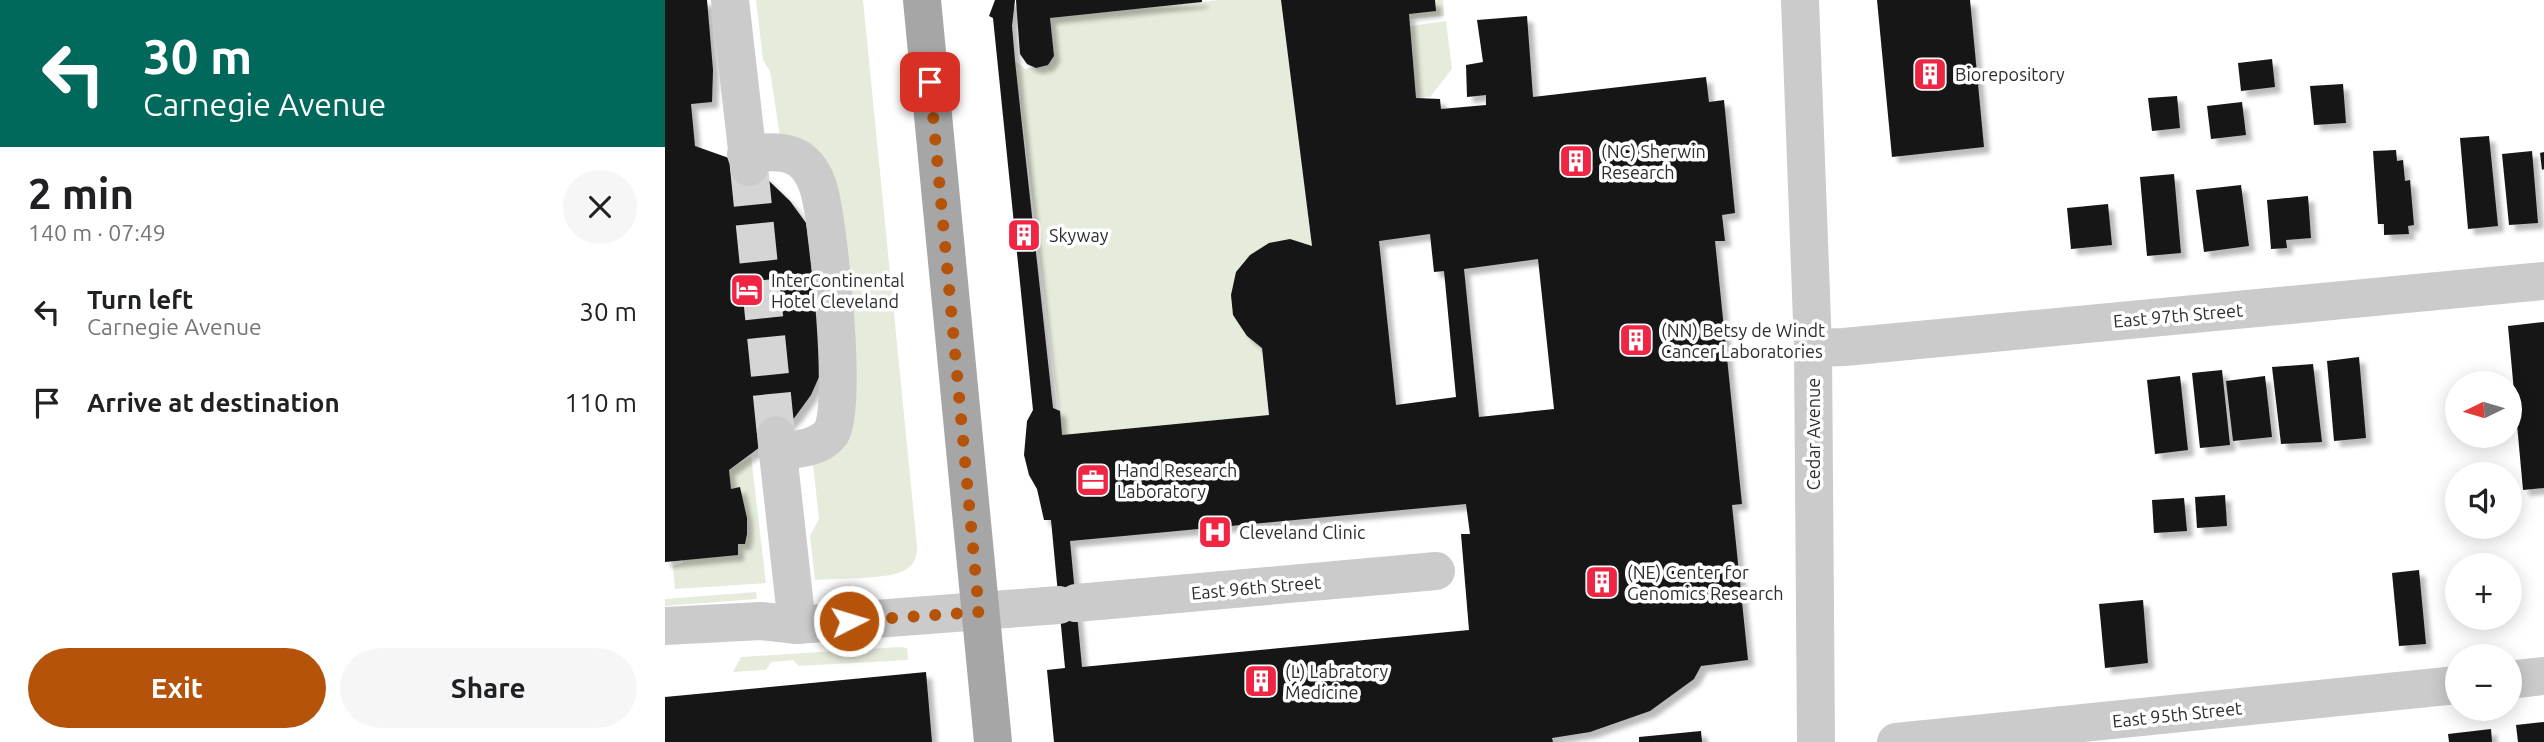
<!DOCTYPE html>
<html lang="en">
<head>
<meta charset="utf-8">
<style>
	:root { --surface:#fff; --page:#f6f6f6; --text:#202124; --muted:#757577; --accent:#b45309 }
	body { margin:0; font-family:Ubuntu,sans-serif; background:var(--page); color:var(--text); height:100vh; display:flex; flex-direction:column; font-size:26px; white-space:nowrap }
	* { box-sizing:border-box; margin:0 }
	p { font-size:23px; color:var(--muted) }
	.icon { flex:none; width:38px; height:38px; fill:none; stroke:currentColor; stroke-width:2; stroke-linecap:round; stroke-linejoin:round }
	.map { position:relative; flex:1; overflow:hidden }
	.drawer { display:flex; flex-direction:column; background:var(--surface); width:665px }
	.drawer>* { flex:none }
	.top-card { background:#00695c; color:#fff; overflow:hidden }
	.needle { width:46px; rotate:265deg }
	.tools { position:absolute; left:1780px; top:371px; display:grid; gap:14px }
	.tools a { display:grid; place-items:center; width:77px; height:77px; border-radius:50%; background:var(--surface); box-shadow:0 4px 18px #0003; font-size:35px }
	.pin { position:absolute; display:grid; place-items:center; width:60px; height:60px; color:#fff; margin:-30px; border-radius:14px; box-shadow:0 4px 10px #0006 }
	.me { position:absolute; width:77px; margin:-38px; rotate:85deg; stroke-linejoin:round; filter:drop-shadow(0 0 5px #0008) }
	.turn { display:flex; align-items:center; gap:24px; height:147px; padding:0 28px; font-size:32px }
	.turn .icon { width:91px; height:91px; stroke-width:2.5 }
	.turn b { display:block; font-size:49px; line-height:60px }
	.round { display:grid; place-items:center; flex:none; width:74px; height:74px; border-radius:37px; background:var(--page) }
	.summary { display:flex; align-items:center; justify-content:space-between; height:119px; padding:0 28px }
	h1 { font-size:42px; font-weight:600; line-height:52px }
	.action { display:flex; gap:14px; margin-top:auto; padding:14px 28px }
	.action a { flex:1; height:80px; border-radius:42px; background:var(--accent); color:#fff; font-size:28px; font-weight:600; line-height:80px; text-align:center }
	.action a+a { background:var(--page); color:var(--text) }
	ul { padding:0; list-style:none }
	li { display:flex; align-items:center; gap:21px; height:91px; padding:0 28px }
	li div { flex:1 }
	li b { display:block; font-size:26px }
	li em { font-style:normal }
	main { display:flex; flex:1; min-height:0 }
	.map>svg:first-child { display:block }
</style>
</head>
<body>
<main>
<section class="drawer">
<div class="top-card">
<div class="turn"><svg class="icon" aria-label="left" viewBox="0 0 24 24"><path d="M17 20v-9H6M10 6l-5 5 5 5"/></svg><div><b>30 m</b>Carnegie Avenue</div></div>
</div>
<div class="summary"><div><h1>2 min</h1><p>140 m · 07:49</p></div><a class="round"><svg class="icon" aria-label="close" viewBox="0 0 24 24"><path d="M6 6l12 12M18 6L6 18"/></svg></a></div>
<ul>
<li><svg class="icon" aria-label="left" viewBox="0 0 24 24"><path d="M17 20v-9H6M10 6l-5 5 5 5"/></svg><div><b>Turn left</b><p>Carnegie Avenue</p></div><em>30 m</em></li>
<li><svg class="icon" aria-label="arrive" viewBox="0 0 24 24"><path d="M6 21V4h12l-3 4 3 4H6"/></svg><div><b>Arrive at destination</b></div><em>110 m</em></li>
</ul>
<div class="action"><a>Exit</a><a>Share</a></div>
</section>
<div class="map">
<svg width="1879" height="742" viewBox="0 0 1879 742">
	<defs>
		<filter id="shadow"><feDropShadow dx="6" dy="6" stdDeviation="2" flood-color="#0004"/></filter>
	</defs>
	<rect width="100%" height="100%" fill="#fff"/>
	<!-- green -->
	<g fill="#e6ecdb">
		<path d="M91,0H198L252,546C252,557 250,564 240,570C225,580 170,578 150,580L145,536L154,519L148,464L166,453L165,196L115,137L105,71L98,60Z"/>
		<path d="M554,0H616L647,246C619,238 610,239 585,255L568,315L582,336L597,348L604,415L397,435L350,61L360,69L383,65L389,56L385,18Z"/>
		<path d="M770,0H778L779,16L744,19V14L771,11Z"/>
		<path d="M781,21L787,69L765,97L751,98L745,26Z"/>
		<path d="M86,456L101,583L10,589L8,566L18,563V560L73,555V544H80C85,524 80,506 75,488L66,489L64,470Z"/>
		<path d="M91,592L92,599L0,606V599Z"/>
		<path d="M235,647L242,648L243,660L134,666L128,660L106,662L101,670L68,672L76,657Z"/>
	</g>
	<!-- building -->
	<g fill="#151515" fill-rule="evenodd" filter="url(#shadow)">
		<path d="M0,0H42L48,70L47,102L26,104L30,146L75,162L101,178L125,201L141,223L158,368L146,395L130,417L111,435L64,470L66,489L75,487L82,518V534L80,544H73V555L0,562Z"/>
		<path d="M330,0H350L347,26L350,61L388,408L395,411L397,435L604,415L597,348L582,336L568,315L566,295L571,272L585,255L604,243L625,239L647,246L616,0H770L771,11L744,14L751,98L775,99L776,109L821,105V95L802,97L801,65L818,62L812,20L862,16L868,97L1041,77L1044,102L1059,100L1070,213L1057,215L1060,241H1050L1077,504L1067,505L1083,660L1036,666L1029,679L985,711L925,732L887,738L888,742H389L382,670L400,668L386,520H379L372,489L364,475L359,455L362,421L368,410L328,18L324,16ZM765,234L769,272L779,271L791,397L731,405L714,241ZM873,259L889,409L814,417L799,269ZM801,504L805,534H796L804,630L417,667L405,541Z"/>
		<path d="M351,0H537V2L385,18L389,56L383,65L371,68L362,64L355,54Z"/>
		<path d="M1212,0H1305L1319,147L1227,157Z"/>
		<path d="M1607,59L1610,87L1576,91L1573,63Z"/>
		<path d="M1678,84L1681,123L1649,125L1645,86Z"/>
		<path d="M1512,96L1515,128L1487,131L1483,98Z"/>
		<path d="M1577,102L1581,135L1546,139L1542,106Z"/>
		<path d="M1824,136L1833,226L1803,229L1795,138Z"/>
		<path d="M1731,150L1732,161L1738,160L1740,181L1745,180L1749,225L1743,226L1744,234L1719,235V224H1713L1708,151Z"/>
		<path d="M1867,151L1873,223L1844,225L1837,154Z"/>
		<path d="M1879,152V169L1877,170L1875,153Z"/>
		<path d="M1509,174L1516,253L1482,256L1475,177Z"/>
		<path d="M1576,185L1584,246L1539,252L1531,190Z"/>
		<path d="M1643,196L1646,238L1621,240L1622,248L1606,249L1602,200Z"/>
		<path d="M1443,204L1447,245L1406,249L1402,208Z"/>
		<path d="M1879,322V488L1858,490L1843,326Z"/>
		<path d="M1694,357L1701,438L1669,441L1662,361Z"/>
		<path d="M1648,364L1657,442L1616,444L1607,367Z"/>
		<path d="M1557,370L1565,445L1535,448L1527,373Z"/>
		<path d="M1515,376L1523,450L1490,454L1482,380Z"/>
		<path d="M1600,376L1607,437L1568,441L1561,381Z"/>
		<path d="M1560,495L1562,526L1532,528L1530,497Z"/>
		<path d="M1519,498L1522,531L1489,533L1487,500Z"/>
		<path d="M1754,570L1761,644L1734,646L1727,573Z"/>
		<path d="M1478,600L1483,663L1440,668L1434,604Z"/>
		<path d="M261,672L267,742H0V697Z"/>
		<path d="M1879,722V742H1853L1851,725Z"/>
		<path d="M1826,729L1827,742H1784L1783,734Z"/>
		<path d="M1036,731L1037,742H974V737Z"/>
	</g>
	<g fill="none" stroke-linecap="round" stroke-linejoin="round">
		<!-- minor-tunnel -->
		<path stroke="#d5d5d5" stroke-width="38" stroke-dasharray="38 19" stroke-linecap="butt" d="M84,167L111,435"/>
		<!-- minor -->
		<g stroke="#cbcbcb" stroke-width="38">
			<path d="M65,0L84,167"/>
			<path d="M1135,0L1148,348L1151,742"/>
			<path d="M81,154C102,152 127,148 142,166C148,173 153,185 155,194C164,229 183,409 166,433C154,449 131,449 112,452"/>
			<path d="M1148,348L1179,347L1879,281"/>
			<path d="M111,435L132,625"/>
			<path d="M411,603L771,571"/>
			<path d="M0,626L96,621L132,625L394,605"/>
			<path d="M1844,680L1879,676"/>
			<path d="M1231,742L1792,685"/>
		</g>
		<!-- major -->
		<path stroke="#a6a6a6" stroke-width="38" d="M257,0L328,742"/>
	</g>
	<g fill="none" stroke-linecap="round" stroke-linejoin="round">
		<!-- route -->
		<path stroke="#b45309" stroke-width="12" stroke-dasharray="0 21.6" d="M184,621L314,612L265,82"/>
	</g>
	<!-- icons -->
	<defs>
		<g id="building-square" transform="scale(1.75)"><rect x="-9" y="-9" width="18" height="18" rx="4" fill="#f02544" stroke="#fff"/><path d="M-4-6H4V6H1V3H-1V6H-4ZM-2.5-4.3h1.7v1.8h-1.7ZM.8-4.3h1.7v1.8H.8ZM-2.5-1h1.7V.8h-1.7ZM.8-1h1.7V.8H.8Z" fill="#fff"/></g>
		<g id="hotel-square" transform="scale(1.75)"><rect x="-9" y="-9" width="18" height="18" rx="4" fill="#f02544" stroke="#fff"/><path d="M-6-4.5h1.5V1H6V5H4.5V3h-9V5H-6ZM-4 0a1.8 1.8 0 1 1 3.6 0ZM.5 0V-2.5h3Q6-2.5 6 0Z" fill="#fff"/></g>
		<g id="office-square" transform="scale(1.75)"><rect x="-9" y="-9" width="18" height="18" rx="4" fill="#f02544" stroke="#fff"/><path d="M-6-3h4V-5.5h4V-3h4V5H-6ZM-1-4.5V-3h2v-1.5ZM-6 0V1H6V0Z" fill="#fff"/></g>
		<g id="hospital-square" transform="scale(1.75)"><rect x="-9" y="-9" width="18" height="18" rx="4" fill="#f02544" stroke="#fff"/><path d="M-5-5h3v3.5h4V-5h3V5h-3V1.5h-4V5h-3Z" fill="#fff"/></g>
	</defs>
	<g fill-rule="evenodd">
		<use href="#building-square" x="1265" y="74"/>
		<use href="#building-square" x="911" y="161"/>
		<use href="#building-square" x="359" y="235"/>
		<use href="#hotel-square" x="82" y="290"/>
		<use href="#building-square" x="971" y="340"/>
		<use href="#office-square" x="428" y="480"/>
		<use href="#hospital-square" x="550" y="532"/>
		<use href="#building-square" x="937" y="582"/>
		<use href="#building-square" x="596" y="681"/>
	</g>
	<g text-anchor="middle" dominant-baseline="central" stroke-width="7" stroke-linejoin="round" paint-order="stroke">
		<!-- poi labels -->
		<g font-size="18" fill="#2e2e2e" stroke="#fff" text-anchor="start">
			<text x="1290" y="74">Biorepository</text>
			<text x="936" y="151">(NC) Sherwin<tspan x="936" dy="21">Research</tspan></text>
			<text x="384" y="235">Skyway</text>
			<text x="106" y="280">InterContinental<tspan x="106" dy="21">Hotel Cleveland</tspan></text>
			<text x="996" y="330">(NN) Betsy de Windt<tspan x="996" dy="21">Cancer Laboratories</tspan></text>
			<text x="452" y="470">Hand Research<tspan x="452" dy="21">Laboratory</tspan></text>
			<text x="574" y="532">Cleveland Clinic</text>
			<text x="962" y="572">(NE) Center for<tspan x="962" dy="21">Genomics Research</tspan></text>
			<text x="620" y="671">(L) Labratory<tspan x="620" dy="21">Medicine</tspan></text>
		</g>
		<!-- street labels -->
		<g font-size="18" fill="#2e2e2e" stroke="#fff">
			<text transform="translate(1513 315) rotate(-5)">East 97th Street</text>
			<text transform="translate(1148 434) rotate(-90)">Cedar Avenue</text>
			<text transform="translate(591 587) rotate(-5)">East 96th Street</text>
			<text transform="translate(1512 714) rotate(-6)">East 95th Street</text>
		</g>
	</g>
</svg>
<div class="tools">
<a><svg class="needle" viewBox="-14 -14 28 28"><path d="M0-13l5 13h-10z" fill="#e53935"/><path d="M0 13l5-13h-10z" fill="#757577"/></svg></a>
<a><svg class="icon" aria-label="sound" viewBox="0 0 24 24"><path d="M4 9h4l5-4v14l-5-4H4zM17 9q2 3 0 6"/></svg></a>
<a>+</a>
<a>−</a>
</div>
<div class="pin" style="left:265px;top:82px;background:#d93025"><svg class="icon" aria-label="arrive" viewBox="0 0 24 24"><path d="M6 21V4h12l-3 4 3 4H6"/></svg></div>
<svg class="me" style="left:184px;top:621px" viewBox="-20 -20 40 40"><circle r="17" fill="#b45309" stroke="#fff" stroke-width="3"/><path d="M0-11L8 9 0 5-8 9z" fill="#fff"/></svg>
</div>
</main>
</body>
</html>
